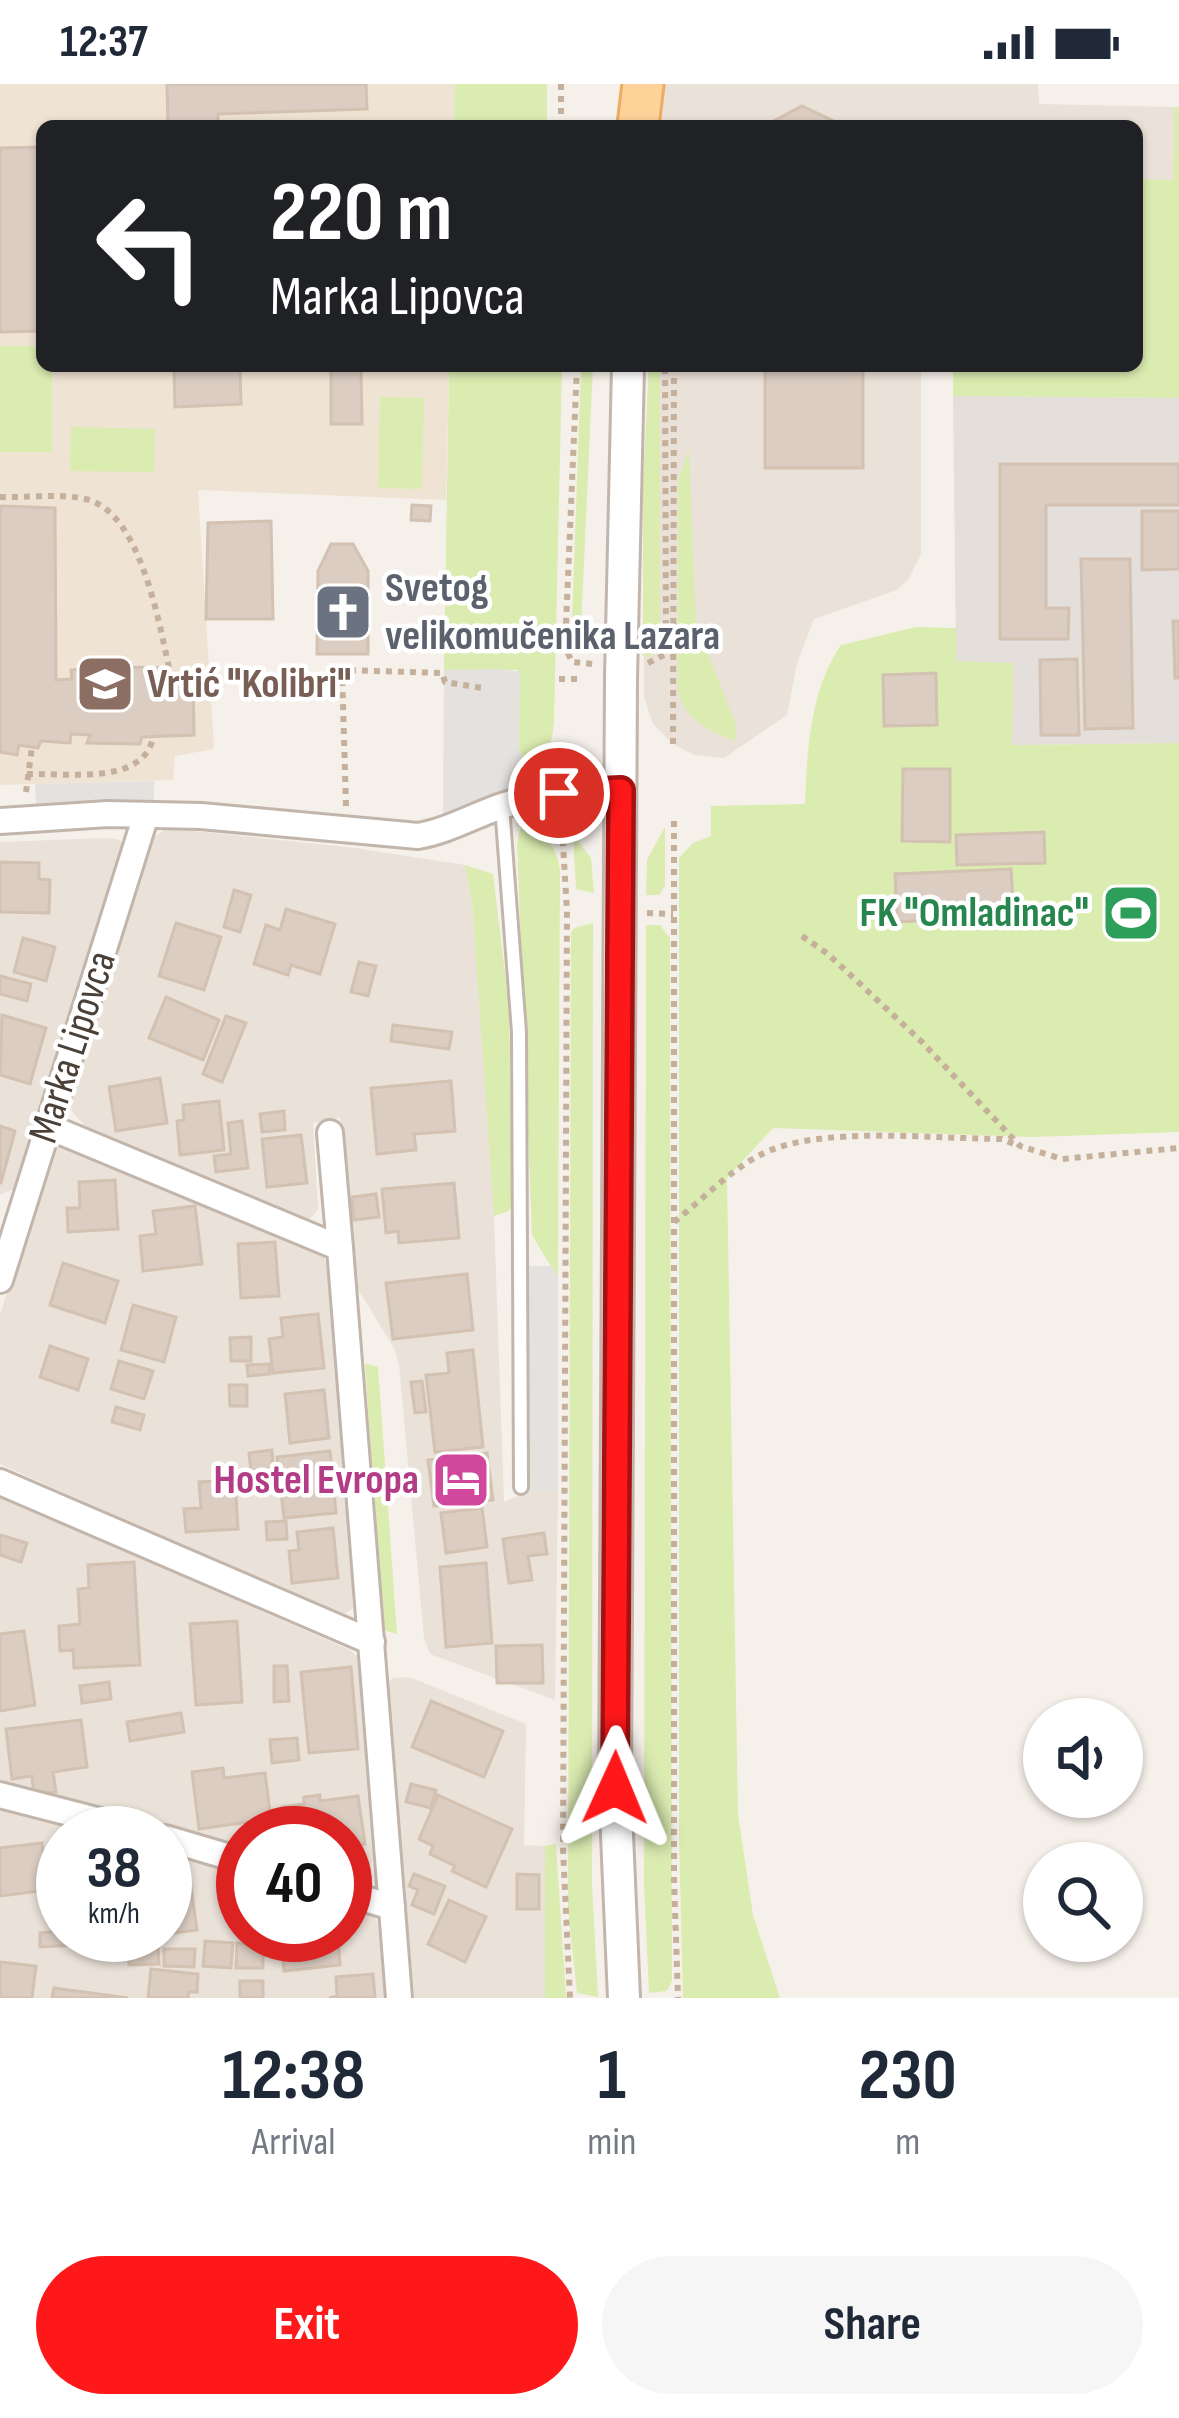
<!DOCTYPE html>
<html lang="en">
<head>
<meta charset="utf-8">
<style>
	:root { --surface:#fff; --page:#f6f6f7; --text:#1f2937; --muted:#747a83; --accent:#ff181a }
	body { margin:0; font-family:"Sofia Sans Condensed",sans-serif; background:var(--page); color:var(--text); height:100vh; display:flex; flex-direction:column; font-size:45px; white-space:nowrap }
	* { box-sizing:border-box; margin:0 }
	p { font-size:39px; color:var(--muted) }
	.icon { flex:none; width:66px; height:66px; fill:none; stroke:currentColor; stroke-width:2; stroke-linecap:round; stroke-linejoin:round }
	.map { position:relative; height:1914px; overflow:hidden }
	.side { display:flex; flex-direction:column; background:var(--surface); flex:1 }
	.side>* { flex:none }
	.hud { position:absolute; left:36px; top:36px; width:1107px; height:252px; border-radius:18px; box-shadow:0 3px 9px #0004; background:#202124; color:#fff; overflow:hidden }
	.fabs { position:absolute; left:1023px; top:1614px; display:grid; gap:24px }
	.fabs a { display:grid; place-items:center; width:120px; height:120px; border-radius:50%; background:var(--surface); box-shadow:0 3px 9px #0004; font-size:60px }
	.speed { position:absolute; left:36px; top:1722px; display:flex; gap:24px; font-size:60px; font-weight:700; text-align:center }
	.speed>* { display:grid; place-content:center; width:156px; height:156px; border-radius:50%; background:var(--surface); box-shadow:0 3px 9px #0004; line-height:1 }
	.speed small { font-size:30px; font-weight:400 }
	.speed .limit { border:18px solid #d22; background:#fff; color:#111 }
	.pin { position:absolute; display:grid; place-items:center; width:102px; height:102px; color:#fff; margin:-51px; border:6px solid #fff; border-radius:50%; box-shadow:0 3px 12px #0007 }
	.me { position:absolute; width:132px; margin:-66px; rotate:1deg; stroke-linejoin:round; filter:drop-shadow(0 0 9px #0008) }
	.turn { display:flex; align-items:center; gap:42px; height:252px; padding:0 36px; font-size:54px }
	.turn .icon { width:156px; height:156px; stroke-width:2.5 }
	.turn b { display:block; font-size:84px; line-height:102px }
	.eta { display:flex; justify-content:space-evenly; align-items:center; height:204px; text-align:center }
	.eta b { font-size:72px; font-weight:700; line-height:84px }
	.cta { display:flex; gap:24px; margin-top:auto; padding:24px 36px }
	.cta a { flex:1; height:138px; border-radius:72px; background:var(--accent); color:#fff; font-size:48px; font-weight:700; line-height:138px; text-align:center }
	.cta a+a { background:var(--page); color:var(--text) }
	.status { display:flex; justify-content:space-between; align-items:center; height:84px; padding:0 60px; background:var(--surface); direction:ltr }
	.status svg { height:33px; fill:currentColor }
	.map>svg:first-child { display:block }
</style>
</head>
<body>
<div class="status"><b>12:37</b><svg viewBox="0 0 49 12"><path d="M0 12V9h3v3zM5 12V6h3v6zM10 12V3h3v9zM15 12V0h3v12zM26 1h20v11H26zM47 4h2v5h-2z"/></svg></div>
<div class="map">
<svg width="1179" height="1914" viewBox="0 0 1179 1914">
	<rect width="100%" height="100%" fill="#f6f0ea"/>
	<!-- residential -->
	<g fill="#eae1d8">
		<path d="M662,0H1038L1039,20L1174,23L1173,96L1137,95V42H661Z"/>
		<path d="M649,282H921V470L909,495L897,506L814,535L797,579L787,631L724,674L694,671L673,660L653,640L644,613L643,405Z"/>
		<path d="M175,745L355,764L465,781L472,817L493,1104L504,1418L527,1408L558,1406L555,1616L430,1570L424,1554L399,1280L394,1264L356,1202L340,1034L313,1039L318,1125L311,1134L304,1135L88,1045L70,1025L68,1012L150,756L164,746Z"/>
		<path d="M104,754L117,755L126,761L17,1104L0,1111V758Z"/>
		<path d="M71,1059L313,1163L324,1174L330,1188L353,1524L346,1529H332L0,1380V1231L50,1072L57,1062Z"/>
		<path d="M0,1412L350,1566L358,1573L364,1589L373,1775L365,1794L345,1793V1749H243V1764L0,1696Z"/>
		<path d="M409,1593L526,1640L524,1761L545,1762V1914H414L386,1602L393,1594Z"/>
		<path d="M0,1720L103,1749H63V1851H165V1767L243,1789V1851H345V1817L371,1827L378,1839L385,1914H0Z"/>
	</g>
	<!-- industrial -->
	<path fill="#e5dfdb" d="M953,312L1179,314V659L1012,661L956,577Z"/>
	<!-- education -->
	<path fill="#efe3d3" d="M0,0H455L454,42H42V282H449L446,416L198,406L214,665L175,672L173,696L0,701Z"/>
	<!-- green -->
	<g fill="#dbecb1">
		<path d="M455,0H547V42H454Z"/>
		<path d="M1174,23H1179V314L953,312V282H1137V95L1173,96Z"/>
		<path d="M0,262H42V282H52V368H0Z"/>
		<path d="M449,282H562L554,637C552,657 549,679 525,679L519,666L518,586H444Z"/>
		<path d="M581,282H593L580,564H571Z"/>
		<path d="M649,282H660V563L649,573L643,572V405Z"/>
		<path d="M380,313L424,314L422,405L378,404Z"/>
		<path d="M71,343L155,345L154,388L70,387Z"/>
		<path d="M689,366L696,539L736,641L735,657C708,647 685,636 678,607V395Z"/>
		<path d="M916,543L956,544V577L1013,579L1012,661L1179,659V1048L1033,1053L773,1044L727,1094L738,1730L753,1831L780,1914H683L679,1752V774L693,759L711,752V722L805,720C807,667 810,606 841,561Z"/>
		<path d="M521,743C545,744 557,765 560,786L558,1194L532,1151L517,759Z"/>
		<path d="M665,743V802L659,811H646L647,776Z"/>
		<path d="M573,751L591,774L594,809L576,805Z"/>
		<path d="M465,781L493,790L509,922L513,1119L509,1127L494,1132L472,817Z"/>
		<path d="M593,839L592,1801L598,1913L577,1909L568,1825L571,849L574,844Z"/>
		<path d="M646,841H660L670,854L672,1897L667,1907L649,1909L644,1801Z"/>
		<path d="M365,1279L378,1283L397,1550L383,1546Z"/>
		<path d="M556,1760L566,1914H545V1762Z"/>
	</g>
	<!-- parking -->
	<g fill="#e4e1df">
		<path d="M500,585L520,588L519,666L525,679L526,703L443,731L444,586Z"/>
		<path d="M154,697V720L36,723L35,700Z"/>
		<path d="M525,1182H552L558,1194V1406L527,1408Z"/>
	</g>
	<!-- building -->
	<g fill="#dbcdc2" stroke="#d3c1b1" stroke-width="3">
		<path d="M167,0H366L367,25L218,30V42H168Z"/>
		<path d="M802,22L836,38L837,42H764Z"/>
		<path d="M42,63V247L0,248V64Z"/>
		<path d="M174,282H240L241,320L175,323Z"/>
		<rect x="765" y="282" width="98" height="102"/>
		<path d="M331,287H361L362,340H331Z"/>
		<path d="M1000,380H1179V421H1046V524H1069L1068,555H1000Z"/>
		<path d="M412,421L431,422L430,437L411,436Z"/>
		<path d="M0,422L55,424L56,596L72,595L71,586L90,584L91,598H131L130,583L163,584L164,593L193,592L194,651L142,653L140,660L87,659L90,651L71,650L70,659L41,657L38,664L19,661L17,671L0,668Z"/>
		<path d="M1142,427H1179V485L1142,486Z"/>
		<path d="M271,437L273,535H206L208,439Z"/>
		<path d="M331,460H353L368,487V570H317L318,487Z"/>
		<path d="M1081,475H1130L1133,644L1085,645Z"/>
		<path d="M1173,537H1179V594H1175Z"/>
		<path d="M1077,575L1079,651H1041L1040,576Z"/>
		<path d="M936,589L937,641L884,642L883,591Z"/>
		<path d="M903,685H950V758L902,757Z"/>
		<path d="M1044,748L1045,779L957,781L956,751Z"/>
		<path d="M0,778L39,779V795L50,796L49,829L0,828Z"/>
		<path d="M1011,785L1014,832L897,838L895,790Z"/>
		<path d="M234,806L251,811L240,848L224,843Z"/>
		<path d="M286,825L335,840L320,890L291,881L288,891L254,880L266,841L280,846Z"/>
		<path d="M176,839L221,853L204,906L159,892Z"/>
		<path d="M23,854L55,863L46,897L14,888Z"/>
		<path d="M359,878L376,882L368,912L351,908Z"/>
		<path d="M0,892L31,900L27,917L0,910Z"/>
		<path d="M166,913L219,936L203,976L149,954Z"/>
		<path d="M2,931L46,944L30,1000L0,991Z"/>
		<path d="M226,932L246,939L222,998L203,990Z"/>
		<path d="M393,941L452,948L449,965L391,957Z"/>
		<path d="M160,994L167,1039L116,1047L109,1003Z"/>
		<path d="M451,997L455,1047L414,1050L416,1066L377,1070L371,1004Z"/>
		<path d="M219,1017L224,1066L180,1071L177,1037L184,1036L183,1021Z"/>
		<path d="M284,1027L285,1046L262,1048L260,1030Z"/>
		<path d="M242,1037L248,1084L216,1088L214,1072L231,1070L228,1039Z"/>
		<path d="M0,1042L15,1047L1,1099H0Z"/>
		<path d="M301,1051L307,1099L267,1103L262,1055Z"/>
		<path d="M115,1096L118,1145L68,1148L67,1124H80L79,1098Z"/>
		<path d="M454,1099L459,1154L399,1159L398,1147L386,1149L382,1105Z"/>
		<path d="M376,1110L379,1133L354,1136L352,1113Z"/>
		<path d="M195,1122L202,1180L143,1187L140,1152L156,1150L153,1127Z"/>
		<path d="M275,1158L279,1212L241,1214L238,1160Z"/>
		<path d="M63,1179L118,1197L105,1239L50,1221Z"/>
		<path d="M467,1190L473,1246L393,1255L386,1199Z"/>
		<path d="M133,1221L176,1233L164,1278L121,1266Z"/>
		<path d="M318,1230L324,1284L273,1289L269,1255L283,1253L281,1234Z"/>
		<path d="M251,1253V1277H231L230,1254Z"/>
		<path d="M50,1262L88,1275L78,1306L40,1293Z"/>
		<path d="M473,1266L483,1363L435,1368L426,1291L449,1289L447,1269Z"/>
		<path d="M119,1277L153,1287L144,1315L111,1305Z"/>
		<path d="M269,1280L270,1290L248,1292L247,1281Z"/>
		<path d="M422,1297L426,1328L415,1329L411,1298Z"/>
		<path d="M229,1301H247V1322H230Z"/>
		<path d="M324,1306L329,1354L290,1359L285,1310Z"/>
		<path d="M116,1323L144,1331L140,1346L112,1338Z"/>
		<path d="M272,1366L273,1384L251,1387L249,1369Z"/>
		<path d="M330,1367L336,1429L284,1434L277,1373Z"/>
		<path d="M487,1369L493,1416L434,1422L428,1376Z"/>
		<path d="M235,1396L238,1445L186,1448L184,1425L201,1424L199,1398Z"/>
		<path d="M482,1424L487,1463L446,1469L441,1429Z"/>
		<path d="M286,1437L287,1455L267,1456L266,1438Z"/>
		<path d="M333,1444L338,1494L292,1499L289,1467L299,1466L297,1448Z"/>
		<path d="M544,1449L547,1470L528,1472L532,1496L509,1499L503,1455Z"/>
		<path d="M0,1451L27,1459L21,1478L0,1471Z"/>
		<path d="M134,1478L140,1581L74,1584L73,1566L60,1567L59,1542L80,1540L78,1505L89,1504L88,1481Z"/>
		<path d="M486,1479L492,1559L446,1563L440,1483Z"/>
		<path d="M237,1537L242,1618L196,1621L190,1540Z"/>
		<path d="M24,1547L35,1621L0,1627V1550Z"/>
		<path d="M542,1561L543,1599H497L496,1562Z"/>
		<path d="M274,1582H287L289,1617L274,1618Z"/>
		<path d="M351,1583L358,1665L309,1669L301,1588Z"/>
		<path d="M109,1598L111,1615L82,1619L80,1602Z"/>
		<path d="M431,1617L503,1647L484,1693L412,1663Z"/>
		<path d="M181,1629L184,1648L130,1657L127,1638Z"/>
		<path d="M81,1636L87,1683L53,1688L56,1708L34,1711L32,1692L12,1695L6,1645Z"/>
		<path d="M297,1654L299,1676L272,1679L270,1656Z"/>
		<path d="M223,1684L224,1694L265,1689L271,1735L199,1745L192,1688Z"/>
		<path d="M411,1700L436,1706L431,1724L406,1718Z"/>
		<path d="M320,1711V1717L358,1712L365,1760L345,1763V1749H286L282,1723L304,1720V1713Z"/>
		<path d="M438,1711L512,1745L486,1803L452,1787L455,1782L430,1770L433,1762L419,1755Z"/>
		<path d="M42,1759L48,1806L0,1812V1764Z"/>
		<path d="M414,1790L445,1802L434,1830L412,1821L418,1806L409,1802Z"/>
		<path d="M517,1790L539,1791V1825H517Z"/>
		<path d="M190,1797L197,1846L165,1850V1800Z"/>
		<path d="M449,1816L486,1833L465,1878L428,1860Z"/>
		<path d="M63,1847V1851H96V1860L40,1863V1849Z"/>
		<path d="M281,1851H338L340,1881L284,1887Z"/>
		<path d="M205,1857L233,1859L231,1884L203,1882Z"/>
		<path d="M237,1859L263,1860V1884H236Z"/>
		<path d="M158,1863L159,1880L129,1881V1864Z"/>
		<path d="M164,1865H195L194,1883L164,1882Z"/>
		<path d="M0,1878L36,1882L32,1914H0Z"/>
		<path d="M151,1885L198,1890L197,1908H189L188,1914H148Z"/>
		<path d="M373,1890L375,1914H329L337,1912L336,1893Z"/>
		<rect x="240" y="1897" width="23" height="17"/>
		<path d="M54,1904L128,1914H52Z"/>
	</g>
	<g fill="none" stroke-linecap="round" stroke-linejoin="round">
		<!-- service casing -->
		<g stroke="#c2b6ac" stroke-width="18">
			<path id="service" d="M502,722L519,948L521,1403"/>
		</g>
		<!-- minor casing -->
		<g stroke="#c2b6ac" stroke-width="30">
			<g id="minor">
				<path d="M0,737L108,730L201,732L418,752C447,747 471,733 499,723C538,709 580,708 621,706"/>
				<path d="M49,1043L340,1164L399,1914"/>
				<path d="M330,1049L340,1164"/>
				<path d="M0,1196L146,731"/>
				<path d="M0,1398L372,1558"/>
				<path d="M0,1711L147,1749"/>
				<path d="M165,1754L243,1777"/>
				<path d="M345,1809L392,1823"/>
			</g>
		</g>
		<!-- tertiary casing -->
		<g stroke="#c2b6ac" stroke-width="36">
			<path id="tertiary" d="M624,1914L615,1704L621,594L628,282"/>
		</g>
		<!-- primary casing -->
		<g stroke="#ebac63" stroke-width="45">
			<path id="primary" d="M638,42L643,0"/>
		</g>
		<!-- path -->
		<g stroke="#c5b09c" stroke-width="6" stroke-dasharray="6 6" stroke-linecap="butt">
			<path d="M561,42V0"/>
			<path d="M577,282L565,563L572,578L593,580"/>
			<path d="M0,413C27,414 59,409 85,415C142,427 160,545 171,593"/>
			<path d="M648,579L666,570L665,282"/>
			<path d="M559,595H581"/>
			<path d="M673,660L674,282"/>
			<path d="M27,690C66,689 144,702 153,653"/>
			<path d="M26,708L32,663"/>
			<path d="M346,722L342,586L442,589L445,598L482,604"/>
			<path d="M674,737V1795L678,1914"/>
			<path d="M562,744L567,827L563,1764L570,1914"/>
			<path d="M647,829L673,830"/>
			<path d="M802,852L828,870L921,957L1020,1062L1062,1075L1179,1064"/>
			<path d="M674,1138C702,1116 730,1086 762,1070C820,1041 937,1055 1002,1055L1016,1061"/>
		</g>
		<!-- service -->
		<use href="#service" stroke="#fff" stroke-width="12"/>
		<!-- minor -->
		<use href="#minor" stroke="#fff" stroke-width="24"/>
		<!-- tertiary -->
		<use href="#tertiary" stroke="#fff" stroke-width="30"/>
		<!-- primary -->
		<use href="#primary" stroke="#ffd29a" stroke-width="39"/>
	</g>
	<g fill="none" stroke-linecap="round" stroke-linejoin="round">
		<!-- route casing -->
		<g stroke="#a61011" stroke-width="30">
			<path id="route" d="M559,709L621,706L615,1704"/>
		</g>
		<!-- route -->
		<use href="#route" stroke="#ff181a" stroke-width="21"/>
	</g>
	<!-- icons -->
	<defs>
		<g id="church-square" transform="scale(3)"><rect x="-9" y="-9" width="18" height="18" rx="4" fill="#6b7280" stroke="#fff"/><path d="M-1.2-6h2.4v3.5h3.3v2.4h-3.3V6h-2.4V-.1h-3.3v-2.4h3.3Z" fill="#fff"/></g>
		<g id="school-square" transform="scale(3)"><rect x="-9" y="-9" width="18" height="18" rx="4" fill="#8d6e63" stroke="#fff"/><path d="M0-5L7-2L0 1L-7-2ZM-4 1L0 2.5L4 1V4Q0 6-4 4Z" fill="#fff"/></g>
		<g id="stadium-square" transform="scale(3)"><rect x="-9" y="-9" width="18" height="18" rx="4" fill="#2e9e5b" stroke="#fff"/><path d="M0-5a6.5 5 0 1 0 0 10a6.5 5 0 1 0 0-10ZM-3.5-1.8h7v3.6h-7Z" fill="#fff"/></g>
		<g id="hotel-square" transform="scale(3)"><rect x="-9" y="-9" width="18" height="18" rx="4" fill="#d1479c" stroke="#fff"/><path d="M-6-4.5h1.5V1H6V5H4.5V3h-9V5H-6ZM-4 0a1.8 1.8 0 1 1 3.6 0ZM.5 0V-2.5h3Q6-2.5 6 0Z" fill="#fff"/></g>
	</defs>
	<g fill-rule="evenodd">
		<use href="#church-square" x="343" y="528"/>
		<use href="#school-square" x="105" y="600"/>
		<use href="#stadium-square" x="1131" y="829"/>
		<use href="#hotel-square" x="461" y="1396"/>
	</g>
	<g text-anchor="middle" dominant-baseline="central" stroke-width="9" stroke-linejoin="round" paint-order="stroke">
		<!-- worship labels -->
		<g font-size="42" font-weight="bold" fill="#5b616d" stroke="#fff" text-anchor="start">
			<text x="385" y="504">Svetog<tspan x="385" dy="48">velikomučenika Lazara</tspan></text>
		</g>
		<!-- education labels -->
		<g font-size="42" font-weight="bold" fill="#785e54" stroke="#fff" text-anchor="start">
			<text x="147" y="600">Vrtić "Kolibri"</text>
		</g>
		<!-- leisure labels -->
		<g font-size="42" font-weight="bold" fill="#27864d" stroke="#fff" text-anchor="end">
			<text x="1089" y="829">FK "Omladinac"</text>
		</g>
		<!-- street labels -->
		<g font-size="42" fill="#4a4037" stroke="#fff">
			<text transform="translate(73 963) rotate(-72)">Marka Lipovca</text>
		</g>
		<!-- hotel labels -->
		<g font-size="42" font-weight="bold" fill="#b23c85" stroke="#fff" text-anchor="end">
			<text x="419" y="1396">Hostel Evropa</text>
		</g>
	</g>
</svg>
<div class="fabs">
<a><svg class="icon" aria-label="sound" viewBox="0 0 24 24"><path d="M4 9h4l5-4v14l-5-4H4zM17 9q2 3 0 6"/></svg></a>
<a><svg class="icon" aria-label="search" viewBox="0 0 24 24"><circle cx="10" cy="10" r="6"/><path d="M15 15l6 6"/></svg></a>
</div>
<div class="speed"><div>38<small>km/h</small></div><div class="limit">40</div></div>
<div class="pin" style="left:559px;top:709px;background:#d93025"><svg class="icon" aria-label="arrive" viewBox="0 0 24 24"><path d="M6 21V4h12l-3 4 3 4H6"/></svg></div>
<svg class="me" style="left:615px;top:1704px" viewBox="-20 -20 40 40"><path d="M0-17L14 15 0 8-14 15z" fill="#ff181a" stroke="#fff" stroke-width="4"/></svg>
<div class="hud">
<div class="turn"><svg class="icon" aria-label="left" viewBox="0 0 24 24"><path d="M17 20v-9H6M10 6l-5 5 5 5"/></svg><div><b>220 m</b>Marka Lipovca</div></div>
</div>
</div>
<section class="side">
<div class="eta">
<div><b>12:38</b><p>Arrival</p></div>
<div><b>1</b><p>min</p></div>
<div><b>230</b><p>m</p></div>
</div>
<div class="cta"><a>Exit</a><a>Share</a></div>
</section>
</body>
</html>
